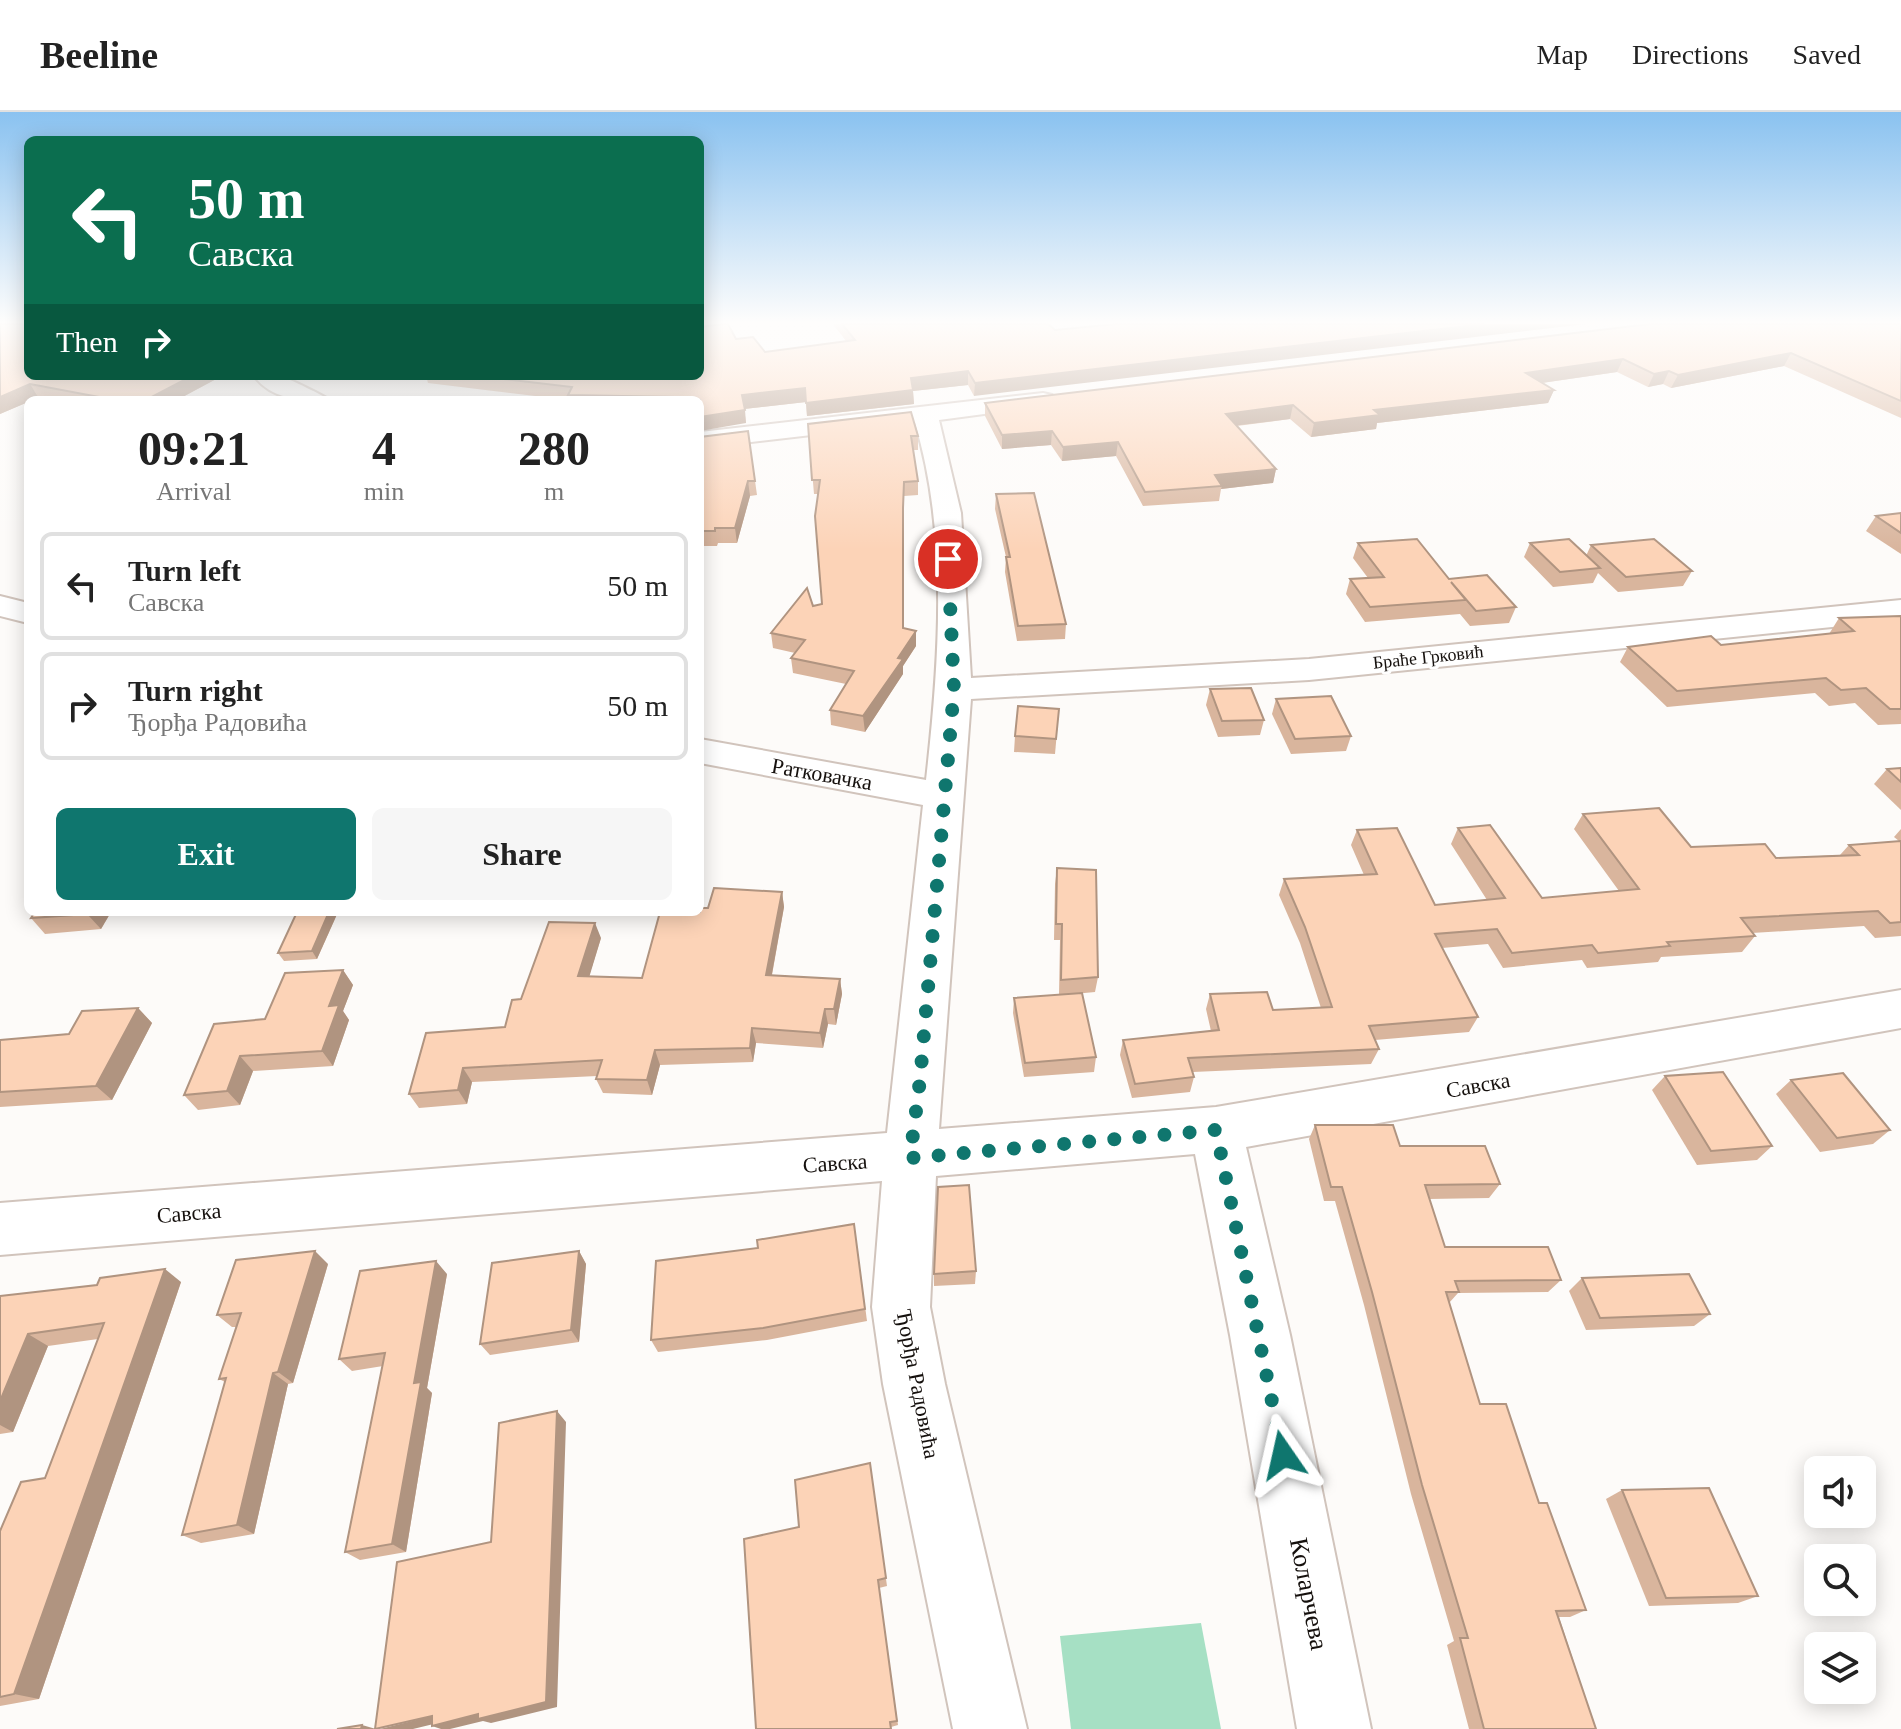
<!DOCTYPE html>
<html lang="en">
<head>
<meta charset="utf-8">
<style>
	:root { --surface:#fff; --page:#f6f6f6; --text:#222; --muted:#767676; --line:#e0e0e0; --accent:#0f766e }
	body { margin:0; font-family:Georgia,serif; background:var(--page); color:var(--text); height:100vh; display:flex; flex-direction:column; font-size:30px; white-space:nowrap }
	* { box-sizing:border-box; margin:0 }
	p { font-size:26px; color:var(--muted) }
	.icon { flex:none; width:44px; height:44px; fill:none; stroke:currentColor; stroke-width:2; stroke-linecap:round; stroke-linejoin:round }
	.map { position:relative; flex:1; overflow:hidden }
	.sheet { position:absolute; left:24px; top:284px; width:680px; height:520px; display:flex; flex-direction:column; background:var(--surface); border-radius:12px; box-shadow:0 4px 20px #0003 }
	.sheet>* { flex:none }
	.top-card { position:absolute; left:24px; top:24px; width:680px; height:244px; border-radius:12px; box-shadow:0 4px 20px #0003; background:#0b6e4f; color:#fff; overflow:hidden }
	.tools { position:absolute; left:1804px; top:1344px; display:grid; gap:16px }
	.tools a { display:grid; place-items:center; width:72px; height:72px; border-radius:12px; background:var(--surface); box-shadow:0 4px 20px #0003; font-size:40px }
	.pin { position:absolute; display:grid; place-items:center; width:68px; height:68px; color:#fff; margin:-34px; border:4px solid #fff; border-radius:50%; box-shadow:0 2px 8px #0007 }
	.me { position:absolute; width:88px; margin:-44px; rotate:349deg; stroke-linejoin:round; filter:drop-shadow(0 0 6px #0008) }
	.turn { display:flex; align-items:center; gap:28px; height:168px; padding:0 32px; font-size:36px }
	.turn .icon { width:104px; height:104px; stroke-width:2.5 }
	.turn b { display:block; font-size:56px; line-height:68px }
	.then { display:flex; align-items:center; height:76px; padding:0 32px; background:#0003; gap:16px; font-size:30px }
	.eta { display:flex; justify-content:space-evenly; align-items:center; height:136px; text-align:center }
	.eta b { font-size:48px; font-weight:800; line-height:56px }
	.button { display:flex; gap:16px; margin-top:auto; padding:16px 32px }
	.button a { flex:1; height:92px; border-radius:12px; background:var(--accent); color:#fff; font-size:32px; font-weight:800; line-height:92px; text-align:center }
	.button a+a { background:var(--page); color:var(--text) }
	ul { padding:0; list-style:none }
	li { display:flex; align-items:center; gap:24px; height:108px; margin:0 16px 12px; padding:0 16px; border:4px solid var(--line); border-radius:12px }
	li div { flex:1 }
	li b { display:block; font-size:30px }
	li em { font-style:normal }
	header { display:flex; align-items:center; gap:48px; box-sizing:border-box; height:112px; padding:0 40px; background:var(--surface); border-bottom:2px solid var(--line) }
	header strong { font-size:38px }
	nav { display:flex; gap:44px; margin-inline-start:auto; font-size:28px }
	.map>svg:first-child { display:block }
</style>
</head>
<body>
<header>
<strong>Beeline</strong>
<nav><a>Map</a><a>Directions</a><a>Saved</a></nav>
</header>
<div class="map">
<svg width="1901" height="1617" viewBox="0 0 1901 1617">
	<rect width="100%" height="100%" fill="#fdfbf9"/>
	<!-- green -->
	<path fill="#a6e0c4" d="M1201,1511L1221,1617H1071L1060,1524Z"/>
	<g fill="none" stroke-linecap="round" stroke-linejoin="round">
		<!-- minor casing -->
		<g stroke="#d1c4bc" stroke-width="4">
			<g id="minor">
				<path d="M254,264C262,264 274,262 281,264C287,266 327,285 329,288C301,288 273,289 254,264Z"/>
				<path d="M1043,281L1052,283L1055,288L1052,293L939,308L961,401L971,566L1309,547L1901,488V508L1309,568L971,587L939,1017L1216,995L1901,878V916L1246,1035L1290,1223L1371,1617H1297L1230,1223L1195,1042L936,1064L930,1195L945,1272L1027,1617H953L883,1272L872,1195L882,1069L0,1143V1091L887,1021L923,693L700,651V627L926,668C939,552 949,424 915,311L700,336V320Z"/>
				<path d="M0,484L28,491V511L0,504Z"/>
			</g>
		</g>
		<!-- minor -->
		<use href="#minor" fill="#fff" fill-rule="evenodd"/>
	</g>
	<!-- wall -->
	<g fill="#d9b59d">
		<path d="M0,212L218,266L177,288H52L38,285L28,288V290L0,302Z"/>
		<path d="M833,212H1048L974,284L968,273L913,279L914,292L807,304L806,290L744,297L746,311L700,288H569L428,271L426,264H700L736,227L765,240L846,229Z"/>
		<path d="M1901,212V306L1784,254L1671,276L1663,272L1648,275L1617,260L1542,271L1554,278L1548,291L1377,311L1376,317L1311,325L1290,307L1237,314L1276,357L1273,371L1221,377L1219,389L1143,394L1116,344L1062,349L1051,333L1002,337L985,304V291Z"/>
		<path d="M808,312L918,324V338H913L918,369V383L904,384L903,410V517L916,534L903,554V562L865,620L831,613L830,598L846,572L793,561L791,546L795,541L773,536L771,521L813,494L822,492L818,382H814Z"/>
		<path d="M748,319L757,383L750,384L737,431H718L717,434H700V325Z"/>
		<path d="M996,382L1066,512L1065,527L1017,529L1005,460L1006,445L995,397Z"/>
		<path d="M1901,401V442L1866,419L1876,404Z"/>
		<path d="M1358,431L1449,467L1516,495L1509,511L1470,514L1460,502L1365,510L1346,482L1350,467L1368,466L1353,446Z"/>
		<path d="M1530,431L1586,444L1591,433L1692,459L1683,474L1618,480L1598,461L1593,471L1553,475L1524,445Z"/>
		<path d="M1901,504V612L1878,613L1855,591L1829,594L1815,581L1667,595L1620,550L1628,535L1721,533L1829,522L1839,506Z"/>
		<path d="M1210,577L1264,608L1260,623L1218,625L1206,593Z"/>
		<path d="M1276,587L1351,624L1346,639L1291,642L1272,602Z"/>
		<path d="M1059,597L1055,642L1014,640L1015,624Z"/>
		<path d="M1901,656V698L1874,672L1887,657Z"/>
		<path d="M1583,702L1691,735L1776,746L1840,743L1849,733L1899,729L1894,725L1901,717V824L1875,826L1864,814L1752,821L1755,824L1742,840L1661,845L1658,850L1587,856L1582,848L1503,856L1488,832L1442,836L1478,905L1469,920L1375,928L1379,937L1371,952L1193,960L1194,965L1190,980L1132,986L1120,943L1123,928L1211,919L1206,897L1210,882L1273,898L1321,896L1300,831L1279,783L1284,767L1364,763L1351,733L1357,718L1435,793L1487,788L1451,732L1458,716L1542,786L1619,779L1574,717Z"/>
		<path d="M1057,756L1098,865L1095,880L1074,882L1096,945L1094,960L1024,965L1013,901L1014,886L1059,883L1060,828H1054L1055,772Z"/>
		<path d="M782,780L784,795L772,863L840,867L842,882L836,913L828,912L823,936L756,931L753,950L660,953L652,983L603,981L596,967L597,964L472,970L467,992L419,996L409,982L505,915L521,887L601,826L589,864L642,866L708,796Z"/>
		<path d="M35,800H111L101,817L45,822L31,806Z"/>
		<path d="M297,800H338L317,847L284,849L278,841Z"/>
		<path d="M343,858L353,873L343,899L349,908L333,954L253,959L240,993L198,998L184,983L265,907Z"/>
		<path d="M138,896L152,911L112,988L0,995V928L69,922Z"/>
		<path d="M1665,964L1772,1034L1757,1048L1697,1053L1652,978Z"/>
		<path d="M1791,968L1890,1018L1873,1032L1820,1040L1776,982Z"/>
		<path d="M1315,1013L1400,1034L1500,1072L1489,1086L1429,1087L1445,1135L1561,1168L1548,1180L1458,1181L1449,1191L1480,1292L1539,1391L1586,1498L1570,1505H1559L1596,1617H1469L1447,1533L1454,1529L1411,1382L1364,1193L1335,1089H1324L1309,1027Z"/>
		<path d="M854,1112L867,1209L767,1228L658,1240L651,1228L758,1136Z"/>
		<path d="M579,1139L586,1152L579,1230L490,1243L480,1232Z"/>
		<path d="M328,1152L293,1271L288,1272L254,1422L201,1431L182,1423L225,1270L219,1267L236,1215H232L217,1203Z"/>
		<path d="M976,1159L975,1172L934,1174V1162Z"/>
		<path d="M447,1162L427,1276L432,1281L406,1440L360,1448L345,1440L383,1254L352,1259L339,1247Z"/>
		<path d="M1582,1166L1710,1202L1694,1214L1586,1218L1569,1179Z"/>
		<path d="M181,1170L39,1587L0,1594V1419L45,1366L98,1227L48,1234L13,1320L0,1322V1184Z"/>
		<path d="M870,1351L887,1474L879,1476L898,1613L891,1615L799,1415Z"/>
		<path d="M1622,1378L1758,1484L1738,1491L1649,1494L1606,1387Z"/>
	</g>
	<!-- shaded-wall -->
	<g fill="#b09480">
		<path d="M1484,212H1586L974,284L975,271Z"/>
		<path d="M1791,241L1784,254L1671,276L1678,263Z"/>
		<path d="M1623,247L1617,260L1521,274L1526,261Z"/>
		<path d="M968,259V273L913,279L914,292L807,304L806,291L911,266Z"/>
		<path d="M1669,259L1663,272L1648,275L1654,262Z"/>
		<path d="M192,264H217L218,266L177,288H146Z"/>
		<path d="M30,272L38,285L28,288V290L0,302V285Z"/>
		<path d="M805,276L806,290L744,297L742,283Z"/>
		<path d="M1554,278L1548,291L1377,311L1376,317L1311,325L1314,311L1374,298Z"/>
		<path d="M1293,293L1290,307L1224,315L1226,302Z"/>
		<path d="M745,298L746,311L700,319V305Z"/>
		<path d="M1052,319L1051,333L1002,337V323Z"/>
		<path d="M1118,330L1116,344L1062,349L1063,335Z"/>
		<path d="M1276,357L1273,371L1221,377L1222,374L1215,363Z"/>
		<path d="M748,369L750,384L737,431L735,416Z"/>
		<path d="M916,519V534L903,554V562L865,620L863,604L898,546Z"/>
		<path d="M782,780L784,795L769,878L766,863Z"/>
		<path d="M88,800H111L101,817L87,802Z"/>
		<path d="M329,800H338L317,847L312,839Z"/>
		<path d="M595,811L601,826L585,879L578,864Z"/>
		<path d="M343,858L353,873L343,899L349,908L333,954L322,939L329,894Z"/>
		<path d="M840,867L842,882L836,913L834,897Z"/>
		<path d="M138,896L152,911L112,988L96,974Z"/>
		<path d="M825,897L828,912L823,936L820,921Z"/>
		<path d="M752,916L756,931L753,950L750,936Z"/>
		<path d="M655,938L660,953L652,983L647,968Z"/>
		<path d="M240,944L253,959L240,993L227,979Z"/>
		<path d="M463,956L472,970L467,992L458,978Z"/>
		<path d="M315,1139L328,1152L293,1271L278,1260Z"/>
		<path d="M579,1139L586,1152L579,1230L571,1218Z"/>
		<path d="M436,1149L447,1162L427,1276L432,1281L406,1440L392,1432L414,1271Z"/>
		<path d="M165,1157L181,1170L39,1587L14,1582Z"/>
		<path d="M28,1222L48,1234L13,1320L0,1313V1289Z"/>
		<path d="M273,1261L288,1272L254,1422L237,1413Z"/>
		<path d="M557,1299L566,1310L557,1595L491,1611L483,1609L450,1617H441L432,1614Z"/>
		<path d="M432,1604L446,1609L413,1617H380Z"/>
		<path d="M362,1613L376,1617H361Z"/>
	</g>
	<!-- building -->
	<g fill="#fcd3b7" stroke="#b09480" stroke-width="2">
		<path d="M0,212H28V264H192L146,288H115L30,272L0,285Z"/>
		<path d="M723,212H728L736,227L753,225L765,240L855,228L842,212H1048L1055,218L1116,212H1484L975,271L968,259L911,266L913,278L806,291L805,276L742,283L745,298L700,305V288H673L674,285L568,283L572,275L477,264H700V215Z"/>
		<path d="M1650,212H1901V289L1791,241L1678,263L1669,259L1654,262L1623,247L1526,261L1554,278L1374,298L1380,303L1314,311L1293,293L1226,302L1276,357L1215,363L1222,374L1145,380L1118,330L1063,335L1052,319L1002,323L985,291Z"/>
		<path d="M911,300L918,324H911L918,369L904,370L903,396V516L916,519L898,546L903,547L863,604L830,598L854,559L791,546L805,528L771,521L807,476L813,494L822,492L815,404L820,368H812L808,312Z"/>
		<path d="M748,319L755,369H748L735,416H715V419H700V325Z"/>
		<path d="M1034,381L1066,512L1018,514L1006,445H1010L996,382Z"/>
		<path d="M1901,401V421L1876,404Z"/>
		<path d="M1417,427L1449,467L1487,463L1516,495L1476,499L1451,470L1466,488L1370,495L1350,467L1384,465L1358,431Z"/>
		<path d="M1569,427L1600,456L1560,460L1530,431Z"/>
		<path d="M1654,427L1692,459L1626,465L1591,433Z"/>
		<path d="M1901,504V597H1890L1866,576L1841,578L1826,566L1677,579L1628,535L1711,524L1721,533L1854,519L1839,506Z"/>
		<path d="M1251,576L1264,608L1222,609L1210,577Z"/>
		<path d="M1331,584L1351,624L1295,627L1276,587Z"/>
		<path d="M1018,594L1059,597L1056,627L1015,624Z"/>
		<path d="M1901,656V670L1887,657Z"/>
		<path d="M1659,696L1691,735L1765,732L1776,746L1859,743L1849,733L1901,729V810L1890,811L1878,799L1741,806L1755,824L1667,830L1670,834L1598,841L1592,833L1512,841L1497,817L1435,822L1478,905L1369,914L1379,937L1188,946L1194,965L1135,972L1123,928L1219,918L1210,882L1267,880L1273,898L1332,895L1305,815L1284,767L1377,762L1357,718L1397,716L1435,793L1505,786L1458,716L1490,713L1542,786L1639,777L1583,702Z"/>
		<path d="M1057,756L1096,758L1098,865L1061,868L1062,812H1056Z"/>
		<path d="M714,776L782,780L766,863L840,867L834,897H825L820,921L752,916L750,936L655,938L647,968L596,967L602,948L463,956L458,978L409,982L426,921L505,915L512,888L521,887L549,810L595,811L578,864L642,866L660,800H700V796H708Z"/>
		<path d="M35,800H88L87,802L31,806Z"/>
		<path d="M297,800H329L312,839L278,841Z"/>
		<path d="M343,858L329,894L339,893L322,939L240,944L227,979L184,983L214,912L265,907L285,861Z"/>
		<path d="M1082,881L1096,945L1025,951L1014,886Z"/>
		<path d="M138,896L96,974L0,980V928L69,922L82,899Z"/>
		<path d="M1723,960L1772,1034L1711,1039L1665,964Z"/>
		<path d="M1843,961L1890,1018L1837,1026L1791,968Z"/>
		<path d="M1315,1013H1393L1400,1034H1485L1500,1072L1425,1073L1445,1135H1548L1561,1168L1455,1169L1459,1180H1446L1480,1292H1506L1539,1391H1547L1586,1498L1556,1499L1596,1617H1484L1460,1526H1468L1422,1373L1372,1180L1342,1075H1331Z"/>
		<path d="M969,1073L976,1159L934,1162L938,1075Z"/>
		<path d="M854,1112L865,1197L763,1216L651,1228L656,1149L758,1136L757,1128Z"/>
		<path d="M315,1139L278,1260L273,1261L237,1413L182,1423L226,1266L219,1267L241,1201L217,1203L236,1148Z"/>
		<path d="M579,1139L571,1218L480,1232L492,1151Z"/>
		<path d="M436,1149L414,1271L421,1270L392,1432L345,1440L385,1241L339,1247L360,1159Z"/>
		<path d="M165,1157L14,1582L0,1585V1419L21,1370L45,1366L104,1211L28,1222L0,1289V1184L97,1173L100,1166Z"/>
		<path d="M1689,1162L1710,1202L1600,1206L1582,1166Z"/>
		<path d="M557,1299L546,1590L478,1607V1602L432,1614V1604L375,1617L397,1450L491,1430L499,1311Z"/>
		<path d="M870,1351L886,1466L878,1468L897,1609L890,1610L891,1617H756L744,1427L799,1415L795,1368Z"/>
		<path d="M1709,1376L1758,1484L1666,1486L1622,1378Z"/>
		<path d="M362,1613L361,1617H337Z"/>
	</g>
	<!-- sky -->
	<linearGradient id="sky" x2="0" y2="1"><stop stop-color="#8ac2f0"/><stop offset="0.48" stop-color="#fefdfc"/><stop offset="1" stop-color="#fefdfc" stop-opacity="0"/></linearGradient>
	<rect width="1901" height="438" fill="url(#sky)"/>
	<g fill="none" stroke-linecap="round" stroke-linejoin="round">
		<!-- route -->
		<path stroke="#0f766e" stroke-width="14" stroke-dasharray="0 25.2" d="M948,447L954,577L920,968L910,1046L1216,1018L1283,1343"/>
	</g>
	<g text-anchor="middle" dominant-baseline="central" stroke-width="6" stroke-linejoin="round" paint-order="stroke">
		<!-- far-street labels -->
		<g font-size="18" fill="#16110e" stroke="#fff">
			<text transform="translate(1428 545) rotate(-6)">Браће Грковић</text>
		</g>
		<!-- street labels -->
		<g font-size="22" fill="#16110e" stroke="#fff">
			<text transform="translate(822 662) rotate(10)">Ратковачка</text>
			<text transform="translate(1478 973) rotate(-10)">Савска</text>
			<text transform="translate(835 1051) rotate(-4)">Савска</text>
			<text transform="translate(189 1101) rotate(-5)">Савска</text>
			<text transform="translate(918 1272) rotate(79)">Ђорђа Радовића</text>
		</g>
		<!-- near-street labels -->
		<g font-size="26" fill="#16110e" stroke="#fff">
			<text transform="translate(1309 1482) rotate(79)">Коларчева</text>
		</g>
	</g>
</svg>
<div class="tools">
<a><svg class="icon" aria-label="sound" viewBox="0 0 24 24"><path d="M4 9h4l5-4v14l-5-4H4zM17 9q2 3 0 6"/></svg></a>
<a><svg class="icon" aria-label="search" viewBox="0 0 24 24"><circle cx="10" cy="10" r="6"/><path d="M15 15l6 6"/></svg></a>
<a><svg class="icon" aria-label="layers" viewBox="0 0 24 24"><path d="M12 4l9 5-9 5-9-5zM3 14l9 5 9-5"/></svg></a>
</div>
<div class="pin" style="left:948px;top:447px;background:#d93025"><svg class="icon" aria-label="arrive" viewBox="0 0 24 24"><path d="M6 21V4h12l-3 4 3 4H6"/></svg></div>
<svg class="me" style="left:1283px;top:1343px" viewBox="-20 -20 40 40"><path d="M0-17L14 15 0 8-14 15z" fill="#0f766e" stroke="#fff" stroke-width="4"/></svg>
<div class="top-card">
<div class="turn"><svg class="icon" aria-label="left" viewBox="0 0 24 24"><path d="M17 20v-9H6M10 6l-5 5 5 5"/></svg><div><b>50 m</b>Савска</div></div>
<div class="then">Then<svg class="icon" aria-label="right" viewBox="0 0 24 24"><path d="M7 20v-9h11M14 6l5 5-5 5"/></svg></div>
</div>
<section class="sheet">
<div class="eta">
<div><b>09:21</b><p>Arrival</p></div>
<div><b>4</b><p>min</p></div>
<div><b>280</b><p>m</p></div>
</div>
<ul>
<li><svg class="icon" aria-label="left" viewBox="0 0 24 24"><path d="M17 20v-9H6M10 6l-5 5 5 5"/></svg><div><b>Turn left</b><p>Савска</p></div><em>50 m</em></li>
<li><svg class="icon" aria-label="right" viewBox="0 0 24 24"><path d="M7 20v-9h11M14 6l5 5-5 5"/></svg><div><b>Turn right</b><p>Ђорђа Радовића</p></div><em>50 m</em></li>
</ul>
<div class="button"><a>Exit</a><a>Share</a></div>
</section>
</div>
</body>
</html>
